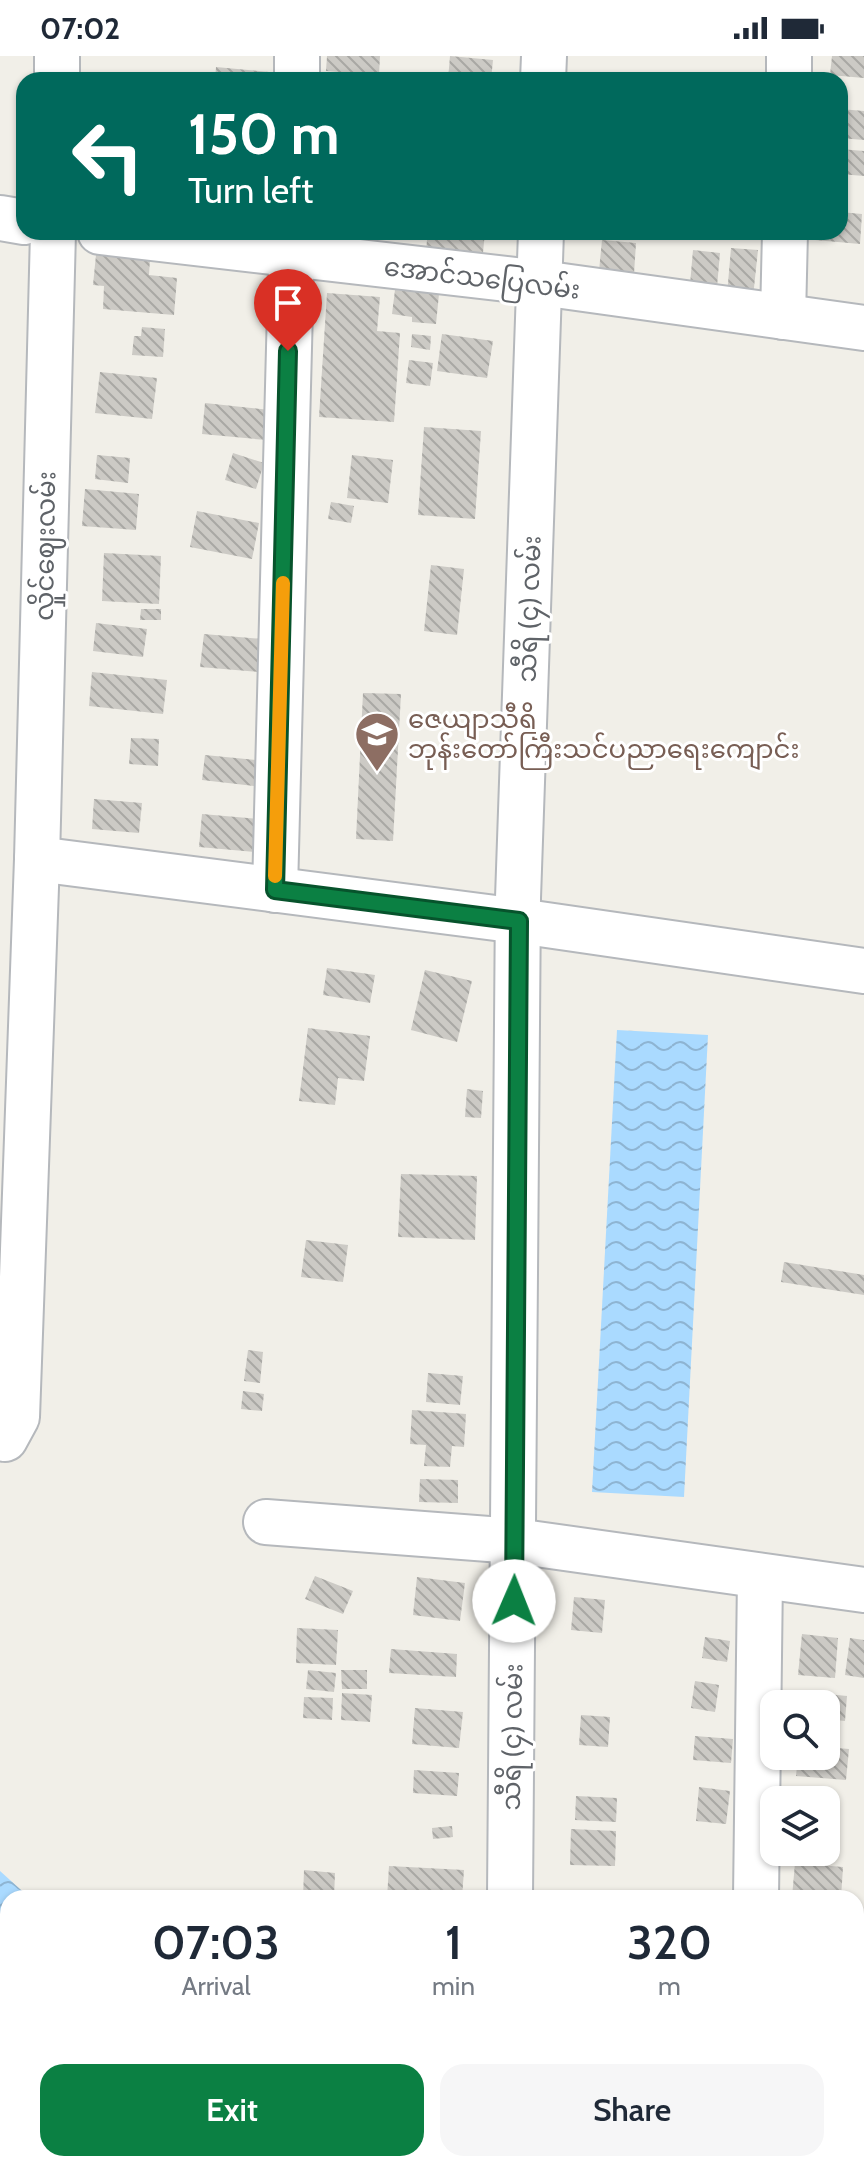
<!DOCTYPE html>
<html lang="en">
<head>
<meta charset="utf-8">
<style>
	:root { --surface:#fff; --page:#f6f6f7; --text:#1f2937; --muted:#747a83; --accent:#0b8043 }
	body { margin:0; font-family:Cabin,"Noto Sans Myanmar",sans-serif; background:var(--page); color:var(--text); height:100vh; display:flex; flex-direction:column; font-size:30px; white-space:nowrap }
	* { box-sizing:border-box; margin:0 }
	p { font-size:26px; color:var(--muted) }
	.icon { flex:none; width:44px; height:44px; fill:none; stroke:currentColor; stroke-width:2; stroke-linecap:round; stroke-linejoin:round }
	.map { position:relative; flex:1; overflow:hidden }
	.drawer { position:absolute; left:0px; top:1834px; width:864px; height:282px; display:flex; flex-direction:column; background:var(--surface); border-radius:24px 24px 0 0; box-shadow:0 2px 6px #0004 }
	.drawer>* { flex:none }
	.top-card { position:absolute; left:16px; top:16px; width:832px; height:168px; border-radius:24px; box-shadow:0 2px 6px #0004; background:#00695c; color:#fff; overflow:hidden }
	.tools { position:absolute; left:760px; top:1634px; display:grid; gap:16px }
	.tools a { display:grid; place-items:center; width:80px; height:80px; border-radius:16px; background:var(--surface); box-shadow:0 2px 6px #0004; font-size:40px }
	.pin { position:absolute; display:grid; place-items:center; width:68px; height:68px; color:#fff; margin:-82px -34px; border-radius:50% 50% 50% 0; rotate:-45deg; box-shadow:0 0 8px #0007 }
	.pin .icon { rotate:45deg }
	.me { position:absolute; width:88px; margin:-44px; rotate:1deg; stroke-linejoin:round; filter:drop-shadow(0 0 6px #0008) }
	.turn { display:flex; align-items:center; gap:28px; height:168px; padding:0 40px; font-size:36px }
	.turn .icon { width:104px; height:104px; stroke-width:2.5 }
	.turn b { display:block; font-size:56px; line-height:68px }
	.eta { display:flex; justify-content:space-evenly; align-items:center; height:136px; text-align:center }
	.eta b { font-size:48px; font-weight:600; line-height:56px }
	.primary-button { display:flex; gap:16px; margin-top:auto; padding:16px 40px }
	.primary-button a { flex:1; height:92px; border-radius:24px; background:var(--accent); color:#fff; font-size:32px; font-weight:600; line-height:92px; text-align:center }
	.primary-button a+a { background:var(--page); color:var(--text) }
	.status { display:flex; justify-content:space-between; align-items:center; height:56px; padding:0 40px; background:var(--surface); direction:ltr }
	.status svg { height:22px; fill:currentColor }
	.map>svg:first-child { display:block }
</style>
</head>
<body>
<div class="status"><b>07:02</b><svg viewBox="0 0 49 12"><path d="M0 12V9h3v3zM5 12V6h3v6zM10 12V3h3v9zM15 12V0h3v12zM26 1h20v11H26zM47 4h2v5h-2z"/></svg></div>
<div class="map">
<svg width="864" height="2115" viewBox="0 0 864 2115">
	<defs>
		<pattern id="water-waves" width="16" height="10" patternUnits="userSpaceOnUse" patternTransform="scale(2)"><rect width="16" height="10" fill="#aadaff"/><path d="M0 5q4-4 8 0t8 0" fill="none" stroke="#8eb4d2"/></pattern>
		<pattern id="building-back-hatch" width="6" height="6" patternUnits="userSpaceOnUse" patternTransform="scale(2)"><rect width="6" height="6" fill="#cccac5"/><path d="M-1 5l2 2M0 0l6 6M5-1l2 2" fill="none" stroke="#a9a8a4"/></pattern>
	</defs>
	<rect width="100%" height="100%" fill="#f1efe8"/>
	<!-- water -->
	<g fill="url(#water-waves)">
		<path d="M617,974L708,979L684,1441L592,1436Z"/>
		<path d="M0,1815L30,1842H8V2108H290L295,2115H0Z"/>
	</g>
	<!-- building -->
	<g fill="url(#building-back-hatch)">
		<path d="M327,0H380L379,19L326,15Z"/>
		<path d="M450,0L493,4L491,24H448Z"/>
		<path d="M832,0H864V22L830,19Z"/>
		<path d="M216,11L269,16L268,24H215Z"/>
		<path d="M840,53L864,55V84L840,82Z"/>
		<path d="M840,93L864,95V120L840,118Z"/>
		<path d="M840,156L862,158L860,188L815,184L816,176H840Z"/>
		<path d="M323,176H368L367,190L323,186Z"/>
		<path d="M428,176H485L482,207L425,202Z"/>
		<path d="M602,184L636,187L634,218L599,215Z"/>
		<path d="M731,192L758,194L753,241L727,239Z"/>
		<path d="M693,194L720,197L716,242L689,240Z"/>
		<path d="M96,199L150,203L149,219L177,222L174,259L103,253L104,230L93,229Z"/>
		<path d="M395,234L439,238L436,268L412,266V261L392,258Z"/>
		<path d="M327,237L380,241L377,275L400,277L394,366L319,361Z"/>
		<path d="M142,271L165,273L163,301L132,299L134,280H141Z"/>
		<path d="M412,278L431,280L430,294L411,291Z"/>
		<path d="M442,278L493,285L487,322L437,315Z"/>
		<path d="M409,304L433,307L430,330L406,327Z"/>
		<path d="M100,316L157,322L152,363L95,357Z"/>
		<path d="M205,347L270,354L266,384L202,378Z"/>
		<path d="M424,371L481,375L475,463L418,459Z"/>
		<path d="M233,397L264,407L256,433L225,424Z"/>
		<path d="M97,399L130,402L128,427L95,423Z"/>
		<path d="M352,399L393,404L388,447L347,442Z"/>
		<path d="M85,433L139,438L136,474L82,470Z"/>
		<path d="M331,446L354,450L351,467L328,463Z"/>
		<path d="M197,455L259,467L252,503L190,491Z"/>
		<path d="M104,497L161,500L159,548L102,545Z"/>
		<path d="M431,509L464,513L457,579L424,575Z"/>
		<path d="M141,553H161V564H140Z"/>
		<path d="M96,567L147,573L143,601L93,595Z"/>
		<path d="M204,578L262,583L259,616L200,611Z"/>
		<path d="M92,616L167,624L163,658L89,650Z"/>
		<path d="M363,637L401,638L393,785L356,783Z"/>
		<path d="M131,682L159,683L158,710L129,708Z"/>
		<path d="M205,699L257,704L254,730L202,724Z"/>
		<path d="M94,743L142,747L139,777L92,773Z"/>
		<path d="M202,758L258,763L255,796L199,791Z"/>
		<path d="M327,912L375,919L370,947L323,939Z"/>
		<path d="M425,914L472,925L457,986L411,974Z"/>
		<path d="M308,972L370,980L364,1025L338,1022L335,1049L299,1045Z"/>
		<path d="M467,1033L483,1035L481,1062L465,1061Z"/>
		<path d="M401,1118L477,1120L475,1184L398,1181Z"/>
		<path d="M306,1184L348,1189L343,1226L301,1221Z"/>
		<path d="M784,1206L864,1219V1239L781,1226Z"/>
		<path d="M248,1294L263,1296L260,1327L244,1325Z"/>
		<path d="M428,1317L463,1320L460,1349L426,1346Z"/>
		<path d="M243,1335L264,1338L262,1355L241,1353Z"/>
		<path d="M412,1354L466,1358L464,1391L452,1390L450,1411L424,1410L426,1389L410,1388Z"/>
		<path d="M420,1423L458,1424V1447L419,1446Z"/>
		<path d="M315,1520L353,1535L343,1558L305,1543Z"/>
		<path d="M417,1521L465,1527L460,1565L413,1559Z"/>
		<path d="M574,1541L605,1544L602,1577L571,1574Z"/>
		<path d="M297,1572L338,1574L336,1609L296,1607Z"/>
		<path d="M802,1578L838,1582L835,1622L798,1619Z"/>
		<path d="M705,1581L730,1585L727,1606L702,1602Z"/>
		<path d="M850,1582L864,1584V1622L845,1619Z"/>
		<path d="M391,1593L457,1598L456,1621L389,1617Z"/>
		<path d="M308,1614L336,1617L334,1636L306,1633Z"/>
		<path d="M341,1614H367V1633H342Z"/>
		<path d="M695,1625L719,1629L715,1656L691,1652Z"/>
		<path d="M807,1636L847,1640L845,1665L826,1663V1648H806Z"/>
		<path d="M342,1637L372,1639L370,1666L341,1664Z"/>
		<path d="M304,1641L333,1642L332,1664L303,1662Z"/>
		<path d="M415,1652L463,1656L459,1692L412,1688Z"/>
		<path d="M581,1659L610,1661L608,1691L579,1689Z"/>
		<path d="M695,1680L733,1683L731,1707L693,1704Z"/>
		<path d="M826,1691L849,1693L846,1724L796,1720L798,1700H826Z"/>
		<path d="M414,1714L459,1717L457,1740L413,1737Z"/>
		<path d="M699,1731L730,1735L726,1768L696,1765Z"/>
		<path d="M576,1740L617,1742L616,1766L575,1764Z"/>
		<path d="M826,1753L834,1754L831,1792H826Z"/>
		<path d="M452,1770L453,1781L433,1783L432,1772Z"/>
		<path d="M571,1773L616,1775L615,1810L570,1809Z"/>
		<path d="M795,1807L843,1811L841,1842L792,1841Z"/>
		<path d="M389,1810L464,1814L462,1842H387Z"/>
		<path d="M304,1814L335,1817L334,1842H303Z"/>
		<path d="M368,2108H400L403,2115H371Z"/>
		<path d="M681,2108H728L727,2115Z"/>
		<rect x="789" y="2108" width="29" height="7"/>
	</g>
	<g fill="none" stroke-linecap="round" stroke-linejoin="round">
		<!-- minor casing -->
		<g stroke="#b5b8bc" stroke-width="48">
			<g id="minor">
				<path d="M57,24V0"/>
				<path d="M297,24V0"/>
				<path d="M543,24L544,0"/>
				<path d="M789,24V0"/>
				<path d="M0,162L24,166"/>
				<path d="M100,176L541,227L864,272"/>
				<path d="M783,261L785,176"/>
				<path d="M37,803L519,865L864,915"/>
				<path d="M275,834L292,176"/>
				<path d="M5,1383L17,1361L37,803L53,176"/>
				<path d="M266,1466L515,1485L864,1534"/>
				<path d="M510,1842L518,842L541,176"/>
				<path d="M756,1842L760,1520"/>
				<path d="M506,2115V2108"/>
				<path d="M754,2115V2108"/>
			</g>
		</g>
		<!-- minor -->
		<use href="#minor" stroke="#fff" stroke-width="44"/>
	</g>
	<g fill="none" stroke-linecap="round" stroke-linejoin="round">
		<!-- route casing -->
		<g stroke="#07532c" stroke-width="20">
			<path id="route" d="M288,295L275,834L519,865L514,1545"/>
		</g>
		<!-- route -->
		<use href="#route" stroke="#0b8043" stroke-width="14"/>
		<!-- slow -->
		<path stroke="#f59e0b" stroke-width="14" d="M275,820L283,527"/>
	</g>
	<!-- icons -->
	<defs>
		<g id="school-pin" transform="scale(2.3)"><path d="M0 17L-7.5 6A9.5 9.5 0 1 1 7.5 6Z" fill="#8d6e63" stroke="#fff"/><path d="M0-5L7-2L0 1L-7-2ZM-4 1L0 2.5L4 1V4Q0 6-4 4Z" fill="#fff"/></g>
	</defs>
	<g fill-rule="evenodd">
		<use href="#school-pin" x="377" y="678"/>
	</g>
	<g text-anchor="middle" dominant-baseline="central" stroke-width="6" stroke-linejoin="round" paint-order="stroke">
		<!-- street labels -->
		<g font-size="26" fill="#5f6368" stroke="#fff">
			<text transform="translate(482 222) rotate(7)">အောင်သပြေလမ်း</text>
			<text transform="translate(45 490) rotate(-89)">လှိုင်ဈေးလမ်း</text>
			<text transform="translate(529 553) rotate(-88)">သီရိ (၄) လမ်း</text>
			<text transform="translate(512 1681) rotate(-89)">သီရိ (၄) လမ်း</text>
		</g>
		<!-- education labels -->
		<g font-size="26" fill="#785e54" stroke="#fff" text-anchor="start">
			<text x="408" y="663">ဇေယျာသီရိ<tspan x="408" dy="30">ဘုန်းတော်ကြီးသင်ပညာရေးကျောင်း</tspan></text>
		</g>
	</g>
</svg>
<div class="tools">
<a><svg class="icon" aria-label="search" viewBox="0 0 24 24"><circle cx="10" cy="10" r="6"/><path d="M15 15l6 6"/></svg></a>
<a><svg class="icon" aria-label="layers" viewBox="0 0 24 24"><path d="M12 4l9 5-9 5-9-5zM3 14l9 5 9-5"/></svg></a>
</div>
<div class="pin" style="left:288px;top:295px;background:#d93025"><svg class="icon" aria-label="arrive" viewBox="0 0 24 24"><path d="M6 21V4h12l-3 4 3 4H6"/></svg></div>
<svg class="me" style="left:514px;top:1545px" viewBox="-20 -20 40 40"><circle r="19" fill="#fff"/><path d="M0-13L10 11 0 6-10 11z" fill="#0b8043"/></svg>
<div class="top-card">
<div class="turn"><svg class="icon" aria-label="left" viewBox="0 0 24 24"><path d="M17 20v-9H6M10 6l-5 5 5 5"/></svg><div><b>150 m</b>Turn left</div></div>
</div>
<section class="drawer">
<div class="eta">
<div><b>07:03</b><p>Arrival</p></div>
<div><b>1</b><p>min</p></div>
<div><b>320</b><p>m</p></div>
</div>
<div class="primary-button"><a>Exit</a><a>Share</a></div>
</section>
</div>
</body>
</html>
